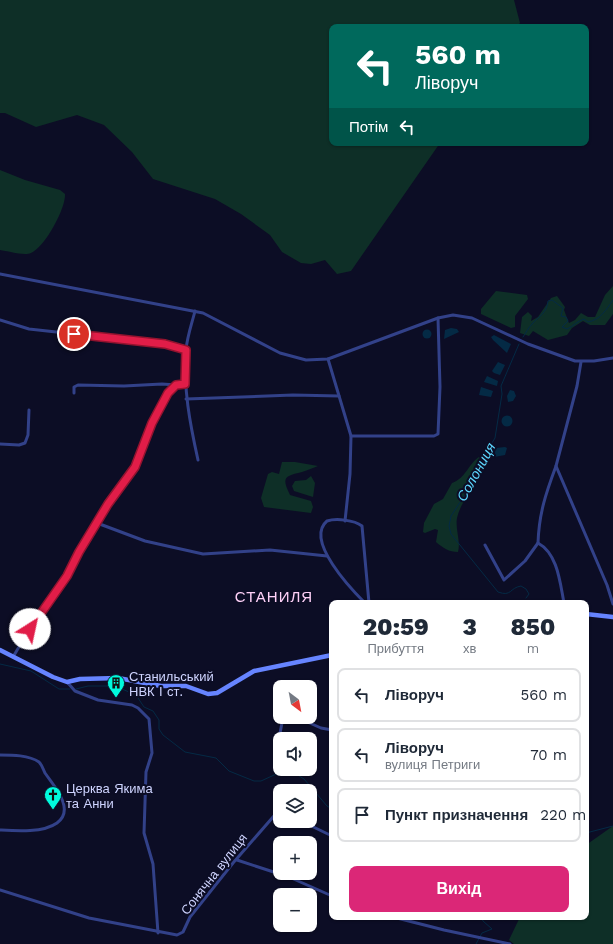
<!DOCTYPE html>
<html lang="uk">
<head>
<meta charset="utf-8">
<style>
	:root { --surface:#fff; --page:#f6f6f7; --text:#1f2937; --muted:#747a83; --line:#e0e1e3; --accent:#db2777 }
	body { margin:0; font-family:"Work Sans",sans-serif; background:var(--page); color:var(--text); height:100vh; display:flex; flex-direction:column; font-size:15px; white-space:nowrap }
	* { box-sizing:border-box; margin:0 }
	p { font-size:13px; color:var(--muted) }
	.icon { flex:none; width:22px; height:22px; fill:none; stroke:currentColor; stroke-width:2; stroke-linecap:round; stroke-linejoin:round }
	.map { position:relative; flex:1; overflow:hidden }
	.side { position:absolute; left:329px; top:600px; width:260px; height:320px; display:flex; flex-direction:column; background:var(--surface); border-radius:8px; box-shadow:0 1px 3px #0004 }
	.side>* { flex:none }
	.top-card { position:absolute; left:329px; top:24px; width:260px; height:122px; border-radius:8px; box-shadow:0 1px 3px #0004; background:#00695c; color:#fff; overflow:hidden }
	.needle { width:26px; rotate:148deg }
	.fabs { position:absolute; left:273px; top:680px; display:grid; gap:8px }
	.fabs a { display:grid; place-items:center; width:44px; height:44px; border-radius:8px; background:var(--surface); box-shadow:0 1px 3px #0004; font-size:20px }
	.pin { position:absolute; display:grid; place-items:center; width:34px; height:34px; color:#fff; margin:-17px; border:2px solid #fff; border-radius:50%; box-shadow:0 1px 4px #0007 }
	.me { position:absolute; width:44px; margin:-22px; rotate:35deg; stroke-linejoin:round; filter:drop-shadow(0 0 3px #0008) }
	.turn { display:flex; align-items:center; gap:14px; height:84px; padding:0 20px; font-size:18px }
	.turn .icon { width:52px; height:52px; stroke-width:2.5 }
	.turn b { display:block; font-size:28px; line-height:34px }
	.then { display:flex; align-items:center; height:38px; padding:0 20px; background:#0003; gap:8px; font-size:15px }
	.eta { display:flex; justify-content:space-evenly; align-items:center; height:68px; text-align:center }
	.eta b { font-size:24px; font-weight:800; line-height:28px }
	.button { display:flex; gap:8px; margin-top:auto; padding:8px 20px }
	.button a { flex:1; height:46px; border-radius:8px; background:var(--accent); color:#fff; font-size:16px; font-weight:800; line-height:46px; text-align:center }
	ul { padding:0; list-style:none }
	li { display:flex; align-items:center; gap:12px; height:54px; margin:0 8px 6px; padding:0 12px; border:2px solid var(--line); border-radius:8px }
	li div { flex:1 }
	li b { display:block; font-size:15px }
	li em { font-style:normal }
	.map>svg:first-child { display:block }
</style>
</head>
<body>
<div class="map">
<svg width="613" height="944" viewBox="0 0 613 944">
	<rect width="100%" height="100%" fill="#0c0d25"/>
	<!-- green -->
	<g fill="#0e2f27">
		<path d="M0,0H514L520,23L517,27H332V143H440L351,271L337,274L325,260L311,264L301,263L282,252L270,235L241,214L215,199L153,179L132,152L104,125L77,115L36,127L5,113H0Z"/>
		<path d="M0,170L25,180L60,190L65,194C66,208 45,247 31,253C24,256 8,251 0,250Z"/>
		<path d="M613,286V314L605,325H590L583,321L572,328L567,335L548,340L533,331L529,336L520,333L522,317L528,312L532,316L531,321L538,317L551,298L557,296L565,307L564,310L569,323L575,320L581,313L588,317H595L605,295Z"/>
		<path d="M496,291L527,295L528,299L515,316V327L511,328L481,314V309Z"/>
		<path d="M489,446C485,457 484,469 478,479C471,491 460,504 457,518C455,529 461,541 458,552C449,552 443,548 436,542L438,530L435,529L425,533L423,532L424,523L434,504L443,499L452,483C466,478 469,463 479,457L481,458Z"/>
		<path d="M282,462H295L318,466C313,468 308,470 302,472C285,476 281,477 290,495L311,501L313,507L311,513L264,507L261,498L268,474L272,472L279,474Z"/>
		<path d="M311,476L315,483L313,497L294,491L292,486L295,481L306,480Z"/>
		<path d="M613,826V944H514L509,940L520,917H586V845Z"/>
	</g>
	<!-- water -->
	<g fill="#042a45">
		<path d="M451,328L457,329L459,332L444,339L445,330Z"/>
		<circle cx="427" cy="334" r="4.5"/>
		<path d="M494,335L511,344L507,353L493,340L491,337Z"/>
		<path d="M498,362L505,365L500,375L494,373L492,371Z"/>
		<path d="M487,376L498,381L497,386L484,382Z"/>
		<path d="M481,387L493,391L491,397L479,395Z"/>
		<path d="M510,390L514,391L516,396L513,401L508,402L507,396Z"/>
		<circle cx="507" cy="421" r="5.5"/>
		<path d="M505,447L507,448L505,455L494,457L496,448Z"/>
	</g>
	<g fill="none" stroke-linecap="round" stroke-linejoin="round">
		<!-- stream -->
		<g stroke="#042a45" stroke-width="1">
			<path d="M523,337C526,333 528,328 532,324C539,316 547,313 548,301L552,300L563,308L561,316L566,317L568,321L562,327L567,329C574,326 577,321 584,319L588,322C600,320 606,310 613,300"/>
			<path d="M519,344L501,386L502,394L495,438L480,462L476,478L451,516L449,526L451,534L498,592C512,597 509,588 521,586L526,589L529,594L526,598"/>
			<path d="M0,664L31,671L59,689H70"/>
			<path d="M76,689L88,686H107L122,689L136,695L144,707L153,711L159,720V729L163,735L185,752L216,758L229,771L254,781H261L285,770L293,772L304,779L327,806L332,809"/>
			<path d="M586,833L613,826"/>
			<path d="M476,944L482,933L492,929L483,921L481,917"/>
		</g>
		<!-- street -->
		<g stroke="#324189" stroke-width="3">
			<path d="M0,274L203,313L280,353L306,360L328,359L438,318L453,315L472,318L528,344L575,361H594L613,358"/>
			<path d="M195,311C192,323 187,337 186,350C183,388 190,424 198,460"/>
			<path d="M0,320L29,329L165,344L186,350"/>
			<path d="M328,359L351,436L350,474L345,521"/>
			<path d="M581,362L577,386L556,466L607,585L613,604"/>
			<path d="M74,393V387L78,385L124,386L162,384L176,385"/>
			<path d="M186,399L293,395L339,396"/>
			<path d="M351,436H434L438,434L440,387L438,318"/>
			<path d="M0,444L19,445L25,443L28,435L29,410"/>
			<path d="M556,466C546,493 539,513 538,543C558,554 560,583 564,603"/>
			<path d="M97,523L145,541L203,554L270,550L327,556"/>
			<path d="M485,545L504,580L525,561L538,543"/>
			<path d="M365,603C352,590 304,540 327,521C336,518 354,520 362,526L369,603"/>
			<path d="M13,657L35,620L67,576L79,552L108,504L132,473L139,460L152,423L168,393L176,385L185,384"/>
			<path d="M67,682L75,691L98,700L132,705L138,708L149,719L152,753L146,772L144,833L153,864L158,933"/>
			<path d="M296,717L321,728L332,730"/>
			<path d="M0,755C12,755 29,755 39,762C42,765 43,769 45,773C53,785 76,809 57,823C43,833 16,831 0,830"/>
			<path d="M275,761L283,717"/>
			<path d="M301,821L332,836"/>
			<path d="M237,860L289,877L332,896"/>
			<path d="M0,890L89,918L177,935L183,932L190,917L233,863L280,809"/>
			<path d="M393,917L444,930L510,944"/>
		</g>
		<!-- secondary -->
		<g stroke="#6684ff" stroke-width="4.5">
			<path d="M586,614L613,617"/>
			<path d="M0,650L53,677L67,682L80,679L118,678L161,686H186L208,694L217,693L254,671L332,655"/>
		</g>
	</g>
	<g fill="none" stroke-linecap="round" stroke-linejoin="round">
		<!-- route casing -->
		<g stroke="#92132f" stroke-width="10">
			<path id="route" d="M30,629L67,576L79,552L108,504L135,467L152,423L168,393L176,385L185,384L186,350L165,344L74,334"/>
		</g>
		<!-- route -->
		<use href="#route" stroke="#e11d48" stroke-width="7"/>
	</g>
	<!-- icons -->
	<defs>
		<g id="building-pin" transform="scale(0.9)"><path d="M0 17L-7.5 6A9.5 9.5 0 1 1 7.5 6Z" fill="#00fadd" stroke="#0c0d25"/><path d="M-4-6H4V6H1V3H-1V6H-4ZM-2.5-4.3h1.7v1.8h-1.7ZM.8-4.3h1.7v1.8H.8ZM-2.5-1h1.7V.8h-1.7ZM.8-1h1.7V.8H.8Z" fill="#111"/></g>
		<g id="church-pin" transform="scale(0.9)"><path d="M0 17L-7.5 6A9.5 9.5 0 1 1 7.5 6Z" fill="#00fadd" stroke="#0c0d25"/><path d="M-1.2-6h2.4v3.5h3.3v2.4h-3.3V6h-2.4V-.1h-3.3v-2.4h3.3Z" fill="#111"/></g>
	</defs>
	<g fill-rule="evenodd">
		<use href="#building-pin" x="116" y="683"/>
		<use href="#church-pin" x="53" y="795"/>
	</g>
	<g text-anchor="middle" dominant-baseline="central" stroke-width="4" stroke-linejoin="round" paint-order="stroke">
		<!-- poi labels -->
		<g font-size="13" fill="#cfd4ff" stroke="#0c0d25" text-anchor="start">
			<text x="129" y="676">Станильський<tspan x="129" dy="15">НВК І ст.</tspan></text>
			<text x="66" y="788">Церква Якима<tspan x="66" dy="15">та Анни</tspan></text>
		</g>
		<!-- street labels -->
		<g font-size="13" fill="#cfd4ff" stroke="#0c0d25">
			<text transform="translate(214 874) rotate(-52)">Сонячна вулиця</text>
		</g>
		<!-- water labels -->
		<g font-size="14" font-style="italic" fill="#5dd7ff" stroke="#0c0d25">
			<text transform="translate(476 472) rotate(-61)">Солониця</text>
		</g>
		<!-- quarter labels -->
		<g font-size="15" letter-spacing="1" fill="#ffd1f8" stroke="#0c0d25">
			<text x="274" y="597">СТАНИЛЯ</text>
		</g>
	</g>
</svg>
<div class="fabs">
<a><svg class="needle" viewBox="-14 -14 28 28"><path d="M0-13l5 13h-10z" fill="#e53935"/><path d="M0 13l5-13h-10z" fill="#747a83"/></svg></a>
<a><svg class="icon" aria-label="sound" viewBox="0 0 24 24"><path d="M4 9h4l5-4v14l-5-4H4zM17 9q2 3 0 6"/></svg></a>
<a><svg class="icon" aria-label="layers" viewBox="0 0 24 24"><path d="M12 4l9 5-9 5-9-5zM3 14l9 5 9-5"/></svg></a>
<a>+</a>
<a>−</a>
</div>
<div class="pin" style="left:74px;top:334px;background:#d93025"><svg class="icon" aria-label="arrive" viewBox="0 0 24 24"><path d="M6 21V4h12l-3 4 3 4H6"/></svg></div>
<svg class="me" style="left:30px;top:629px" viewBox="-20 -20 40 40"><circle r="19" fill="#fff"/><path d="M0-13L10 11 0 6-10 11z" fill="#e11d48"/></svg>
<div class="top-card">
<div class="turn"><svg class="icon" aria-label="left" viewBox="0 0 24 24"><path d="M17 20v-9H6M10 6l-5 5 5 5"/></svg><div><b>560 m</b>Ліворуч</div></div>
<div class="then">Потім<svg class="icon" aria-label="left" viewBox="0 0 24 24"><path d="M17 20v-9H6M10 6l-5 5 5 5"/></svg></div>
</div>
<section class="side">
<div class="eta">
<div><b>20:59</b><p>Прибуття</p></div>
<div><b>3</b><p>хв</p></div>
<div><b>850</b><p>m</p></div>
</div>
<ul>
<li><svg class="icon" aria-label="left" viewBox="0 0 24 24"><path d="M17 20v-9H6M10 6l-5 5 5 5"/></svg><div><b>Ліворуч</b></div><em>560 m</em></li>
<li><svg class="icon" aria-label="left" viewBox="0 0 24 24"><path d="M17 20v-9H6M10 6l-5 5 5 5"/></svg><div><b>Ліворуч</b><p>вулиця Петриги</p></div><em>70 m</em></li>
<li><svg class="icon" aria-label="arrive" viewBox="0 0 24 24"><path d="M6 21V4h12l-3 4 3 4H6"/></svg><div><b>Пункт призначення</b></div><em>220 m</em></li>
</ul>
<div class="button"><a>Вихід</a></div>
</section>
</div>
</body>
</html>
